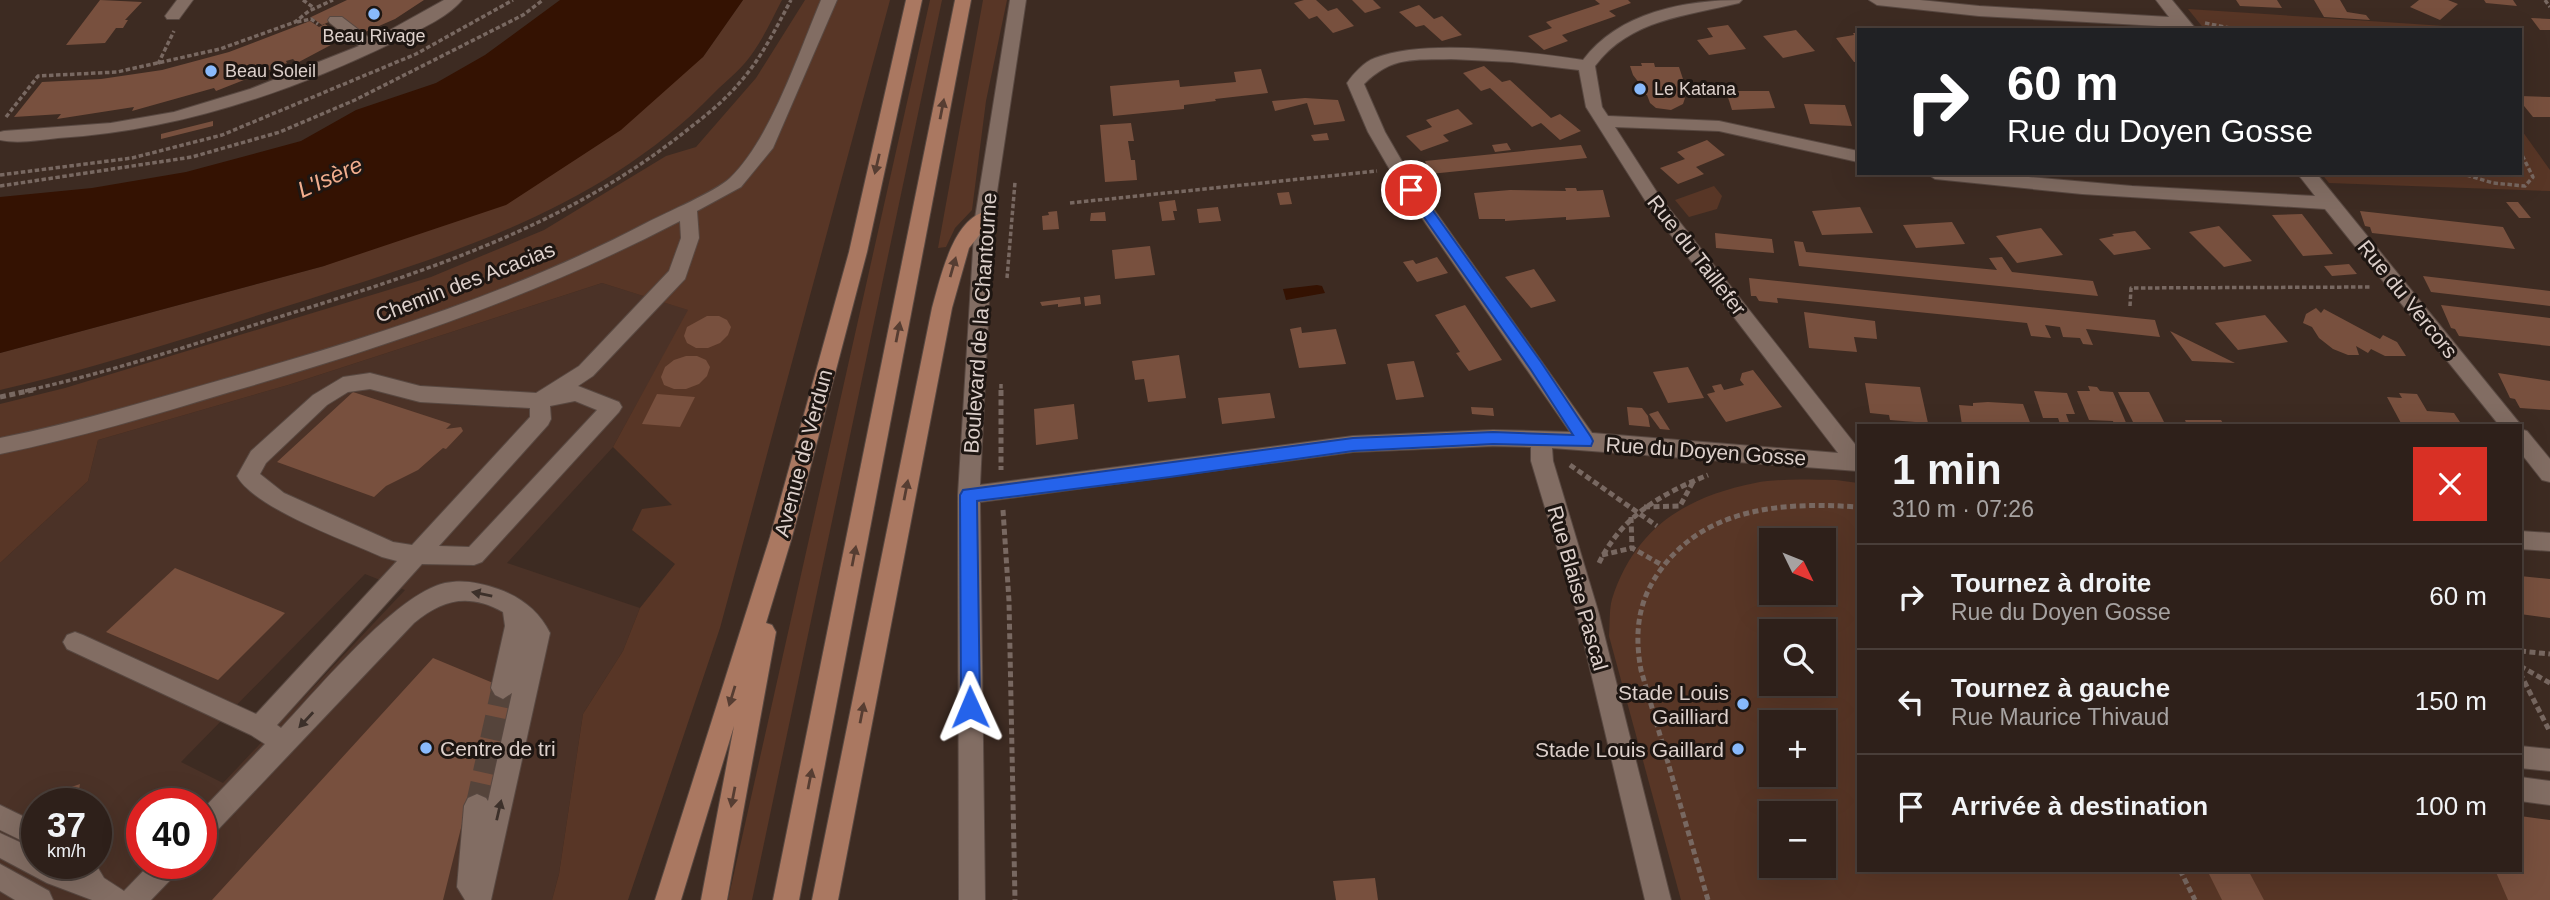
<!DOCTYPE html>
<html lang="fr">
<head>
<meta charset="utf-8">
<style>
	:root { --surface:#2e201a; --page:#3a2d27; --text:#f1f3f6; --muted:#a7a3a2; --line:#493e39 }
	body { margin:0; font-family:Helvetica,sans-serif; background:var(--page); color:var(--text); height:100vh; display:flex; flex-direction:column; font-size:26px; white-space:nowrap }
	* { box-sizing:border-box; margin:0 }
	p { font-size:23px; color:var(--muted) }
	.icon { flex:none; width:38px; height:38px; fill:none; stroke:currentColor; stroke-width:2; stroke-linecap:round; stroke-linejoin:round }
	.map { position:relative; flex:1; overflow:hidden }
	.sheet { position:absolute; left:1857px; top:424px; width:665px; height:448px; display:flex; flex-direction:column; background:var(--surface); border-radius:0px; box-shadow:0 7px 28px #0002,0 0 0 2px var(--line) }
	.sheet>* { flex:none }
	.banner { position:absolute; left:1857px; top:28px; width:665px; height:147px; border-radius:0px; box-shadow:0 7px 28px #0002,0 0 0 2px var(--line); background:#202124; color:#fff; overflow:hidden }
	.needle { width:46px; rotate:133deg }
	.controls { position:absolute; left:1759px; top:528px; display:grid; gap:14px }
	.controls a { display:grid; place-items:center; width:77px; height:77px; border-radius:0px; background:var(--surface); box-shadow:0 7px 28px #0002,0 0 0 2px var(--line); font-size:35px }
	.speed { position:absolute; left:21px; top:788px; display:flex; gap:14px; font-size:35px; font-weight:700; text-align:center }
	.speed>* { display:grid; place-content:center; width:91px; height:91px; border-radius:50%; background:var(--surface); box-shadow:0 7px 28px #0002,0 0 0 2px var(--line); line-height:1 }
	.speed small { font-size:18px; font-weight:400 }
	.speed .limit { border:10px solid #d22; background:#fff; color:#111 }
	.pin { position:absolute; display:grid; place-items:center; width:60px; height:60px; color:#fff; margin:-30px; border:4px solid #fff; border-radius:50%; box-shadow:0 2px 7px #0007 }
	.me { position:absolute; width:77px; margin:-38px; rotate:359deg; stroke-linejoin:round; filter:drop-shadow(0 0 5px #0008) }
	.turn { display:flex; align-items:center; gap:24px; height:147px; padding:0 35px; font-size:32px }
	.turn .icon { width:91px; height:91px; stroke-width:2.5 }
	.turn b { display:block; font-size:49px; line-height:60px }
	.round { display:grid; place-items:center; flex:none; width:74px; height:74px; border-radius:0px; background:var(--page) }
	.overview { display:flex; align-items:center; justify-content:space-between; height:119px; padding:0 35px }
	h1 { font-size:42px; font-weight:800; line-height:52px }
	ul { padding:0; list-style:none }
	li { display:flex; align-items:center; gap:21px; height:105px; padding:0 35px; border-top:2px solid var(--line) }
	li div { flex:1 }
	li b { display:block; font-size:26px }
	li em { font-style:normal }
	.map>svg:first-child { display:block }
</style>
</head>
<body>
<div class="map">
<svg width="2550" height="900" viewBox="0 0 2550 900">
	<rect width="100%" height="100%" fill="#3d2b22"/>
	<!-- built -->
	<path fill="#4b3227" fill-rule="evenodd" d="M602,283L689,310L613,447L507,563L640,608L623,651L583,714L559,874L552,900H0V563L88,481L98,440L288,385ZM365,574L405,590L223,783L181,762ZM37,803H96V863H37ZM142,803H201V863H142Z"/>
	<!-- green -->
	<g fill="#583626" fill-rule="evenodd">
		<path d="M743,0H782C773,17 765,35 754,51C744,67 727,80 714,93C598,213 438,258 284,307C190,337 96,368 0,390V353L324,266L703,57Z"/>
		<path d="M805,0H890L720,628L628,900H552L559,874L583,714L623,651L640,608L675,564L632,530L642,509L672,505L613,447L688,310L602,283L288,385L98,440L88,481L0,563V404L65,388L431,277L544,230L666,156L696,147L756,78Z"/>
		<path d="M930,0H942L752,900H728Z"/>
		<path d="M983,0H1007L986,101L972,210L955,228L946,247L938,248Z"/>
		<path d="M2188,9L2445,26L2448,30H2205Z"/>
		<path d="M2520,128L2550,170V191L2329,183L2321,173H2520Z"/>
		<path d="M1714,186L1722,196L1717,209L1689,217L1675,200Z"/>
		<path d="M1836,480L1858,483V870H2520L2550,900H1681L1609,636C1610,624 1609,610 1612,599C1635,528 1685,497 1755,483C1780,478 1810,480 1836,480ZM1771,541H1824V593H1771ZM1771,632H1824V684H1771ZM1771,723H1824V775H1771ZM1771,814H1824V866H1771Z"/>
	</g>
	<!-- water -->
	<g fill="#341202">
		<path d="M560,0H743L703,57L621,130L506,205L324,266L0,353V197L92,188L186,172L301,141L356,110L436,83L485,55Z"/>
		<path d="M1317,285L1322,286L1325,293L1286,300L1283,289Z"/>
	</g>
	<!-- building -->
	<g fill="#78503e">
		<path d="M100,0L142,2L125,20H128L123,28H116L105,43L66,45Z"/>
		<path d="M347,0H424L395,19L363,33L340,17L322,25L311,17Z"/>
		<path d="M1304,0H1316L1328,11L1337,8L1354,26L1333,33L1317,16L1309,19L1294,3Z"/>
		<path d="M1352,0H1373L1381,8L1365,13Z"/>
		<path d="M1595,0H1628L1631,3L1609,11L1616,16L1562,35L1568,41L1544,50L1528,36L1552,28L1546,22L1600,4Z"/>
		<path d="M2236,0H2277L2282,8L2240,6Z"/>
		<path d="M2314,0H2340L2347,12L2366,15L2370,20L2324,17Z"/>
		<path d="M2419,0H2448L2458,4L2440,20L2410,7Z"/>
		<path d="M2484,0H2513L2517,6L2486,3Z"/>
		<path d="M1419,5L1434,19L1442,16L1462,35L1442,41L1424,25L1416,27L1399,12Z"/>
		<path d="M2531,18L2550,19V30H2540Z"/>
		<path d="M310,21L319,27L325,24L344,38L297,63L293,59L286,61L287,63L216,91L214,88L132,111L134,107L57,119L61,114L14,117L42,82L101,79L162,70L229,52Z"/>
		<path d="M1728,25L1746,49L1709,55L1697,40L1713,37L1707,28Z"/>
		<path d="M1796,30L1815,51L1783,58L1763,36Z"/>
		<path d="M1853,33H1858V62H1854L1836,38L1854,35Z"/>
		<path d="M1641,63H1654L1655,67H1679L1687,91L1680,93L1685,98L1683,104L1671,110L1656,108L1650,103L1647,95H1639L1643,88L1633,75L1630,66H1642Z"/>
		<path d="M1484,66L1502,82L1510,80L1551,118L1560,114L1581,131L1560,140L1541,123L1532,127L1490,88L1481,91L1463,73Z"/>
		<path d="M1261,69L1268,93L1215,99L1216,101L1184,105V109L1113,116L1110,86L1179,80L1180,87L1236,82L1234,72Z"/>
		<path d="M1726,91H1769L1775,108L1732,110Z"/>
		<path d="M2520,96L2550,97V117H2533L2520,101Z"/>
		<path d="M1305,98L1338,100L1345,121L1314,125L1307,103L1275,111L1272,101Z"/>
		<path d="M1804,104L1845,105L1852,126L1810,124Z"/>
		<path d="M1458,109L1473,124L1443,135L1449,141L1421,151L1406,136L1432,127L1426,120Z"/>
		<path d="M213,121V126L161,139V134Z"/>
		<path d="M1131,123L1134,141H1128L1131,160H1135L1137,180L1105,182L1100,125Z"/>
		<path d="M1327,133L1329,140L1314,141L1311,135Z"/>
		<path d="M1707,140L1725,155L1696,167L1704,174L1678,184L1660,168L1685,159L1677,152Z"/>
		<path d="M1507,143L1511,150L1495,152L1492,145Z"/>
		<path d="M1581,145L1587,158L1430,174L1425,161Z"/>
		<path d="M1565,188H1576L1577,191L1603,190L1610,217L1566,220V217L1505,221V219H1479L1474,193L1510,190L1566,191Z"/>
		<path d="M1289,192L1292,204L1280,205L1277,193Z"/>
		<path d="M1175,200L1177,211H1173L1175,220L1162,221L1159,202Z"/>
		<path d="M2506,202H2518L2531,218H2519Z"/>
		<path d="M1218,207L1221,221L1199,223L1197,209Z"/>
		<path d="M1860,207L1873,233L1822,235L1812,211Z"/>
		<path d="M1057,211L1059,229L1043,230L1042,216L1049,215L1048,212Z"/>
		<path d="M2360,211L2503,227L2515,249L2372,233L2370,227L2365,226Z"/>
		<path d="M1105,212L1106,221H1090L1091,213Z"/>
		<path d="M2302,214L2333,254L2303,256L2272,215Z"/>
		<path d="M1952,222L1965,244L1916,248L1903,225Z"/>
		<path d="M2219,226L2252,261L2224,267L2189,232Z"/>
		<path d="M2041,228L2063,255L2017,263L1996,236Z"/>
		<path d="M2135,231L2151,249L2114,255L2099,239L2114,236L2112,234Z"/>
		<path d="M1715,233L1772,239L1774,253L1716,248Z"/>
		<path d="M1794,241L1803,242L1806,252L1997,270L1989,258L2002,257L2012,272L2093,281L2098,296L1799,266Z"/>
		<path d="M1150,246L1155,275L1115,279L1112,250Z"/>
		<path d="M1437,257L1448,273L1417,282L1403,262L1413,260L1416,264Z"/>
		<path d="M2349,264L2357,274L2332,276L2324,266Z"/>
		<path d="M1534,269L1556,301L1531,308L1505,277Z"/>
		<path d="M2423,276L2550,291V306L2431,292Z"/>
		<path d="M1749,278L2155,320L2160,337L2086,329L2093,345L2083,344L2080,338L2063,337L2060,327L2045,325L2051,338L2031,336L2027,323L1777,298L1778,303L1759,301L1756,296H1751Z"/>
		<path d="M1100,295L1101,304L1085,306L1084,297Z"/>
		<path d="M1080,297L1081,304L1058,307V304L1042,306L1040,302Z"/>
		<path d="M1465,305L1502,360L1469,371L1456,353L1460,352L1435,315Z"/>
		<path d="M2441,305L2550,318V346L2459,336L2455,329L2451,328Z"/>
		<path d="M2316,308L2321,313L2324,309L2380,339L2383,335L2397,342L2406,356H2385L2371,349L2368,353L2356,346L2359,355H2348L2333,349L2319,338L2312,327L2303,323L2306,314Z"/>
		<path d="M1804,312L1875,321L1877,339L1854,337L1857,352L1809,348Z"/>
		<path d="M2265,315L2288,342L2238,350L2215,323Z"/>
		<path d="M707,316H719L727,320L731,327L728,335L720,343L708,348H696L687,343L684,336L687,327Z"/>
		<path d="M1301,327L1302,333L1336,329L1346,364L1299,368L1290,329Z"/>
		<path d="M2170,331L2235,363L2192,361Z"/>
		<path d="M1179,355L1186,398L1148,402L1144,379L1135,380L1132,361Z"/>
		<path d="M686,356H697L706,360L710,367L707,376L699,384L686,389H674L664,385L661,377L665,367L674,360Z"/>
		<path d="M1414,361L1424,397L1396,400L1387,364Z"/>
		<path d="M1688,367L1704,398L1668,403L1653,372Z"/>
		<path d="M1753,370L1782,407L1726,422L1707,394L1715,392L1712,386L1721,384L1724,390L1744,385L1740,380L1742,373Z"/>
		<path d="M2498,373L2550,381V410L2520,408L2515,399L2510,398Z"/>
		<path d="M1865,383L1920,387L1928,423L1890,420L1889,415L1870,413Z"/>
		<path d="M2088,386L2097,387L2100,391L2113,392L2127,425H2114L2113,421L2089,420L2077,391H2090Z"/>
		<path d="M2034,391L2067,393L2075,414H2066L2070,425L2060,424L2058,418H2043Z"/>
		<path d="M353,392L451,424L446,429L461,427L463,431L446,449L443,448L418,470L386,486L374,497L277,462Z"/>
		<path d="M2118,392H2149L2164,422H2133Z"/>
		<path d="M1270,393L1275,418L1222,424L1218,398Z"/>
		<path d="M2399,393L2417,394L2427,411L2454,413L2462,425H2402L2387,397L2402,398Z"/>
		<path d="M657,394L695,397L680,427L642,424Z"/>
		<path d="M1988,402L2023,404L2031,425H1962L1959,405L1973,406V403Z"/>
		<path d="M1074,404L1078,439L1036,445L1034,409Z"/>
		<path d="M1471,407L1493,408L1494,416L1472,414Z"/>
		<path d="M1627,407L1642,408L1648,416L1650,427L1629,425Z"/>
		<path d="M1658,411L1670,430L1660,429L1649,414Z"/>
		<path d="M2185,420H2221L2224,425H2187Z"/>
		<path d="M175,568L285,613L218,680L106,632Z"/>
		<path d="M2520,576L2550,579V618L2520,614Z"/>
		<path d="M433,658L515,692L489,805L466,808L443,900H212Z"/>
		<path d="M80,784L77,803H46L48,795Z"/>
		<path d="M2520,816L2550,820V900H2508L2495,870H2520Z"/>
		<path d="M2207,870H2248L2264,900H2222Z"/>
		<path d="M1375,878L1378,900H1336L1333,881Z"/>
	</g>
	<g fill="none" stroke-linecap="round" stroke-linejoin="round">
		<!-- minor-tunnel -->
		<path stroke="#55443b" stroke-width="23" stroke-dasharray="23 11" stroke-linecap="butt" d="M477,806L503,688"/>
		<!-- minor casing -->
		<g stroke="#584841" stroke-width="2">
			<g id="minor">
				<path d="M177,0H193L179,19H167L165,16Z"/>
				<path d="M444,0H462C446,19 416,31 394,42C289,93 176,131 58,138C40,140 18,144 0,140V132L4,131L111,123L174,112L250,89L359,46L330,23L328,20L330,17H342L372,40Z"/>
				<path d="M821,0H837L773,148L741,187L697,211L699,238L685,279L593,376L578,386L619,402L622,407L619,412L482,562L474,565L422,564L277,725L281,728C318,689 396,594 445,583C463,579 481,583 498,589C521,597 539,611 550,633L491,900H465L457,887L464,806L468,798L477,794L486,798L488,801L512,693L503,699L495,695L491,688L505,626L503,612C469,593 443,599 414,623L210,838L201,841V811L265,744L251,735L67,649L63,642L67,635L75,632L83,635L256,714L397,561L382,557C347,541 254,508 237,476L251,451L313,395L343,377L370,373L420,386L536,393L579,366L669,271L681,238L680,221C537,296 385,347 230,392C154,415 78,438 0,454V438C80,422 157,398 235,376C375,336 517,291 646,223C667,212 715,192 730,178C770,140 799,52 821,0ZM370,389L420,402L530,408V417L412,545L393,542L284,493L260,474L266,463L327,405L348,392ZM575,401L597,410L469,547L439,546L548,425L551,419L550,406Z"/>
				<path d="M1010,0H1026L993,218L980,485L1353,436L1493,430L1570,432L1397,182L1368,132L1347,83C1353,74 1364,62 1375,58C1427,38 1527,52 1583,60C1619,12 1685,0 1742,0L1739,3C1687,16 1630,19 1595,66L1602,107L1608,116L1719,121L1858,151V162L1719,131L1615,127L1660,197L1858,448V471L1552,448L1553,461L1599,614L1671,900H1645L1577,614L1531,461V447L1493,446L1353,452L980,502L985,900H959L958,495L975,218ZM1451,59L1512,62L1579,70L1586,107L1648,205L1838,453L1592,433L1411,177L1385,132L1364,84C1392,56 1414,60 1451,59Z"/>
				<path d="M1869,0H1920L1979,6L2169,17L2156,0H2172L2195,28L2180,30L2177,27L1979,16L1877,5Z"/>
				<path d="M1926,173H1984L2132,186L2315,196L2297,173H2316L2521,425L2520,427V425H2499L2325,209L2082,194L1935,179Z"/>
				<path d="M2520,429L2527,431L2550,459V482L2542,480L2520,452Z"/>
				<path d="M2520,531L2550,533V551L2520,549Z"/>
				<path d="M2520,746L2550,749V771L2520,768Z"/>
				<path d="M2520,777L2550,781V805L2520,801Z"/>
				<path d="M0,805L37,823V848L0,830Z"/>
				<path d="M0,833L37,850V863L68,865L67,863H95L104,878L124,891L151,863H182L178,872L151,900H92L47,883L0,858Z"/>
				<path d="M0,864L49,891L53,900H15L0,891Z"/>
			</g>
		</g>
		<!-- major casing -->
		<g stroke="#584841" stroke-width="2">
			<g id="major">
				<path d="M906,0H922L867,252L792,537L766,623L772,625L776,632L727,900H701L734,726L681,900H655L770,537L849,252Z"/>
				<path d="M955,0H971L799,900H773Z"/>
				<path d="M984,212L990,214L993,218L969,248L952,308L838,900H812L932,308C940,280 952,221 984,212Z"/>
			</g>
		</g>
		<!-- path-far1 -->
		<g stroke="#786861" stroke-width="3.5" stroke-dasharray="4.5 2.5" stroke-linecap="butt">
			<path d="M303,0L314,8"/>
			<path d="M2545,0L2550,7"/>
			<path d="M297,22L311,19L318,24"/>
			<path d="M2205,23L2240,30"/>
			<path d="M158,64L174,31"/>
			<path d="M6,117L38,76L117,72L220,49L295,22L309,11L333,0"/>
			<path d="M2460,173L2493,183L2525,186L2533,177L2520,151"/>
			<path d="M0,175L132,158L222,135L416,54L513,0"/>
			<path d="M0,186L192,157L280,132L355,100L523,15L543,0"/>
			<path d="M1070,203L1377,171"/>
			<path d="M1007,278L1015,182"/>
			<path d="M2130,306L2131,288L2372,287"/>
			<path d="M1001,384V391"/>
			<path d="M25,391C111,372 195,344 279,317C420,273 560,229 678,137C700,120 723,103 741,81C762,57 776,28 791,0"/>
		</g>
		<!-- path -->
		<g stroke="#786861" stroke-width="5" stroke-dasharray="6 3.5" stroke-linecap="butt">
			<path d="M1001,390V470"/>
			<path d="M0,397L33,390"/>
			<path d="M1570,465L1657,526"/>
			<path d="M1644,507L1680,506L1694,480"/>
			<path d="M1003,510L1009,601L1015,900"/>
			<path d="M1631,517L1632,548L1662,565"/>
			<path d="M1602,555L1632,548"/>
			<path d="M1599,563C1622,516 1661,494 1708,475"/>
			<path d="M2520,651L2550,654"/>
			<path d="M2520,666L2550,683"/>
			<path d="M2520,673L2550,732"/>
			<path d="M2180,870L2195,900"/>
			<path d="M1708,900L1641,670C1634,632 1638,599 1662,568C1708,506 1787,502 1858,507"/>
		</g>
		<!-- minor -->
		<use href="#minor" fill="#826d63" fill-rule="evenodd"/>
		<!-- major -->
		<use href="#major" fill="#aa7861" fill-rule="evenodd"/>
	</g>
	<!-- one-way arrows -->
	<defs><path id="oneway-solid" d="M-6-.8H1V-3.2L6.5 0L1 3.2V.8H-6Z" transform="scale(1.75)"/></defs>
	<g fill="#563d32">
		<use href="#oneway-solid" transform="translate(942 109) rotate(-79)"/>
		<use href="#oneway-solid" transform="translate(877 164) rotate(103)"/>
		<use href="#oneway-solid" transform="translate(953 267) rotate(-74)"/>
		<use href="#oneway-solid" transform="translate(898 332) rotate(-79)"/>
		<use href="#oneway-solid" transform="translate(906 490) rotate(-79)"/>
		<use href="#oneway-solid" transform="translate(854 556) rotate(-79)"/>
		<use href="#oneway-solid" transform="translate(732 696) rotate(107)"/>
		<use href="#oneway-solid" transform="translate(862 713) rotate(-79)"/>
		<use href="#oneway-solid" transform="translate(810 779) rotate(-79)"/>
		<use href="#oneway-solid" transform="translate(733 797) rotate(101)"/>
	</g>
	<g fill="#3c302a">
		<use href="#oneway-solid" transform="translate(482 594) rotate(-168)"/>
		<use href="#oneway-solid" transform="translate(306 720) rotate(133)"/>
		<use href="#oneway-solid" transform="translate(499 810) rotate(-77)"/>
	</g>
	<!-- route -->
	<path fill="#2563eb" stroke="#184099" stroke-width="2" d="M1411,186L1416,187L1541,362L1591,437L1593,441L1591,446L1493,444L1353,451L1170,477L977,501L980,707L977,713L970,715L964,713L961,707L960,495L963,490L1353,438L1493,432L1573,435L1531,370L1407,193L1405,190Z"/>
	<!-- markers -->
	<g fill="#89bafc" stroke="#1e1612" stroke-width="2.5">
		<circle cx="374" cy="14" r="7"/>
		<circle cx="211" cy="71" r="7"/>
		<circle cx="1640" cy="89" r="7"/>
		<circle cx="1743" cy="704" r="7"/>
		<circle cx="426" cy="748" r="7"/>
		<circle cx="1738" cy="749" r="7"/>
	</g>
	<g text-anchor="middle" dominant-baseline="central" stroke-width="6" stroke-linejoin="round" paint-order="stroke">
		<!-- far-poi labels -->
		<g font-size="18" fill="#ddd0cb" stroke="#1e1612" text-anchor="start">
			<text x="374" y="36" text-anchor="middle">Beau Rivage</text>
			<text x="225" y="71">Beau Soleil</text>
			<text x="1654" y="89">Le Katana</text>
		</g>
		<!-- street labels -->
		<g font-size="21" fill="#ddd0cb" stroke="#1e1612">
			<text transform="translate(1697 255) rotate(52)">Rue du Taillefer</text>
			<text transform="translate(465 282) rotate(-21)">Chemin des Acacias</text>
			<text transform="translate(2408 299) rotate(51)">Rue du Vercors</text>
			<text transform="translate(980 323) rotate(-86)">Boulevard de la Chantourne</text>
			<text transform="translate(1706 451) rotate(4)">Rue du Doyen Gosse</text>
			<text transform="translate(803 453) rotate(-75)">Avenue de Verdun</text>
			<text transform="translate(1578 588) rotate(74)">Rue Blaise Pascal</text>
		</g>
		<!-- poi labels -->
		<g font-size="21" fill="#ddd0cb" stroke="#1e1612" text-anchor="end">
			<text x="1729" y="692">Stade Louis<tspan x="1729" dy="24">Gailliard</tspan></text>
			<text x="440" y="748" text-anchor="start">Centre de tri</text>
			<text x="1724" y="749">Stade Louis Gaillard</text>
		</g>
		<!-- water labels -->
		<g font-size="23" font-style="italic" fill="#f2ae8e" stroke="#1e1612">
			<text transform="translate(330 177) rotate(-24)">L'Isère</text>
		</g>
	</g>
</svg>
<div class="controls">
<a><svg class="needle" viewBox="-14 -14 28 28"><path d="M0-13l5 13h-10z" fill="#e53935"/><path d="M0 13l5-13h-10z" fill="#a7a3a2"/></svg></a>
<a><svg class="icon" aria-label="search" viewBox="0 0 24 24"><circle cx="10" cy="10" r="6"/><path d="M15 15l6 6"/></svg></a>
<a>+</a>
<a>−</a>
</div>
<div class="speed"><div>37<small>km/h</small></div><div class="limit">40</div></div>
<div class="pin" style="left:1411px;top:190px;background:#d93025"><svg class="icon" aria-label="arrive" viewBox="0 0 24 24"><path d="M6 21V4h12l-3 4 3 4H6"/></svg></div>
<svg class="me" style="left:970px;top:707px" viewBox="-20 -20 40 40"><path d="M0-17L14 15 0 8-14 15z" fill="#2563eb" stroke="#fff" stroke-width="4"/></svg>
<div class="banner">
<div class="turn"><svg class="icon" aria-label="right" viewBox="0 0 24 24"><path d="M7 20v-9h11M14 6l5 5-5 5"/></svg><div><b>60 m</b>Rue du Doyen Gosse</div></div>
</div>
<section class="sheet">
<div class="overview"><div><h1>1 min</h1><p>310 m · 07:26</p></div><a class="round" style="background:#d93025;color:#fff"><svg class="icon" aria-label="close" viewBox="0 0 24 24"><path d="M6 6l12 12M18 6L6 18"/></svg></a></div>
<ul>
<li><svg class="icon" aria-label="right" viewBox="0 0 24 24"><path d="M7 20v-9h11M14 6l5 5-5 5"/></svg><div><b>Tournez à droite</b><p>Rue du Doyen Gosse</p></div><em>60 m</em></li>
<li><svg class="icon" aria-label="left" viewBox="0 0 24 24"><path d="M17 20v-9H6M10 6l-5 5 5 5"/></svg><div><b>Tournez à gauche</b><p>Rue Maurice Thivaud</p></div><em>150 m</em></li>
<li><svg class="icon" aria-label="arrive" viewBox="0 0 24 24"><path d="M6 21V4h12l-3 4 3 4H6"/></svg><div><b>Arrivée à destination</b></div><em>100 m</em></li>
</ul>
</section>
</div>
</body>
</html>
